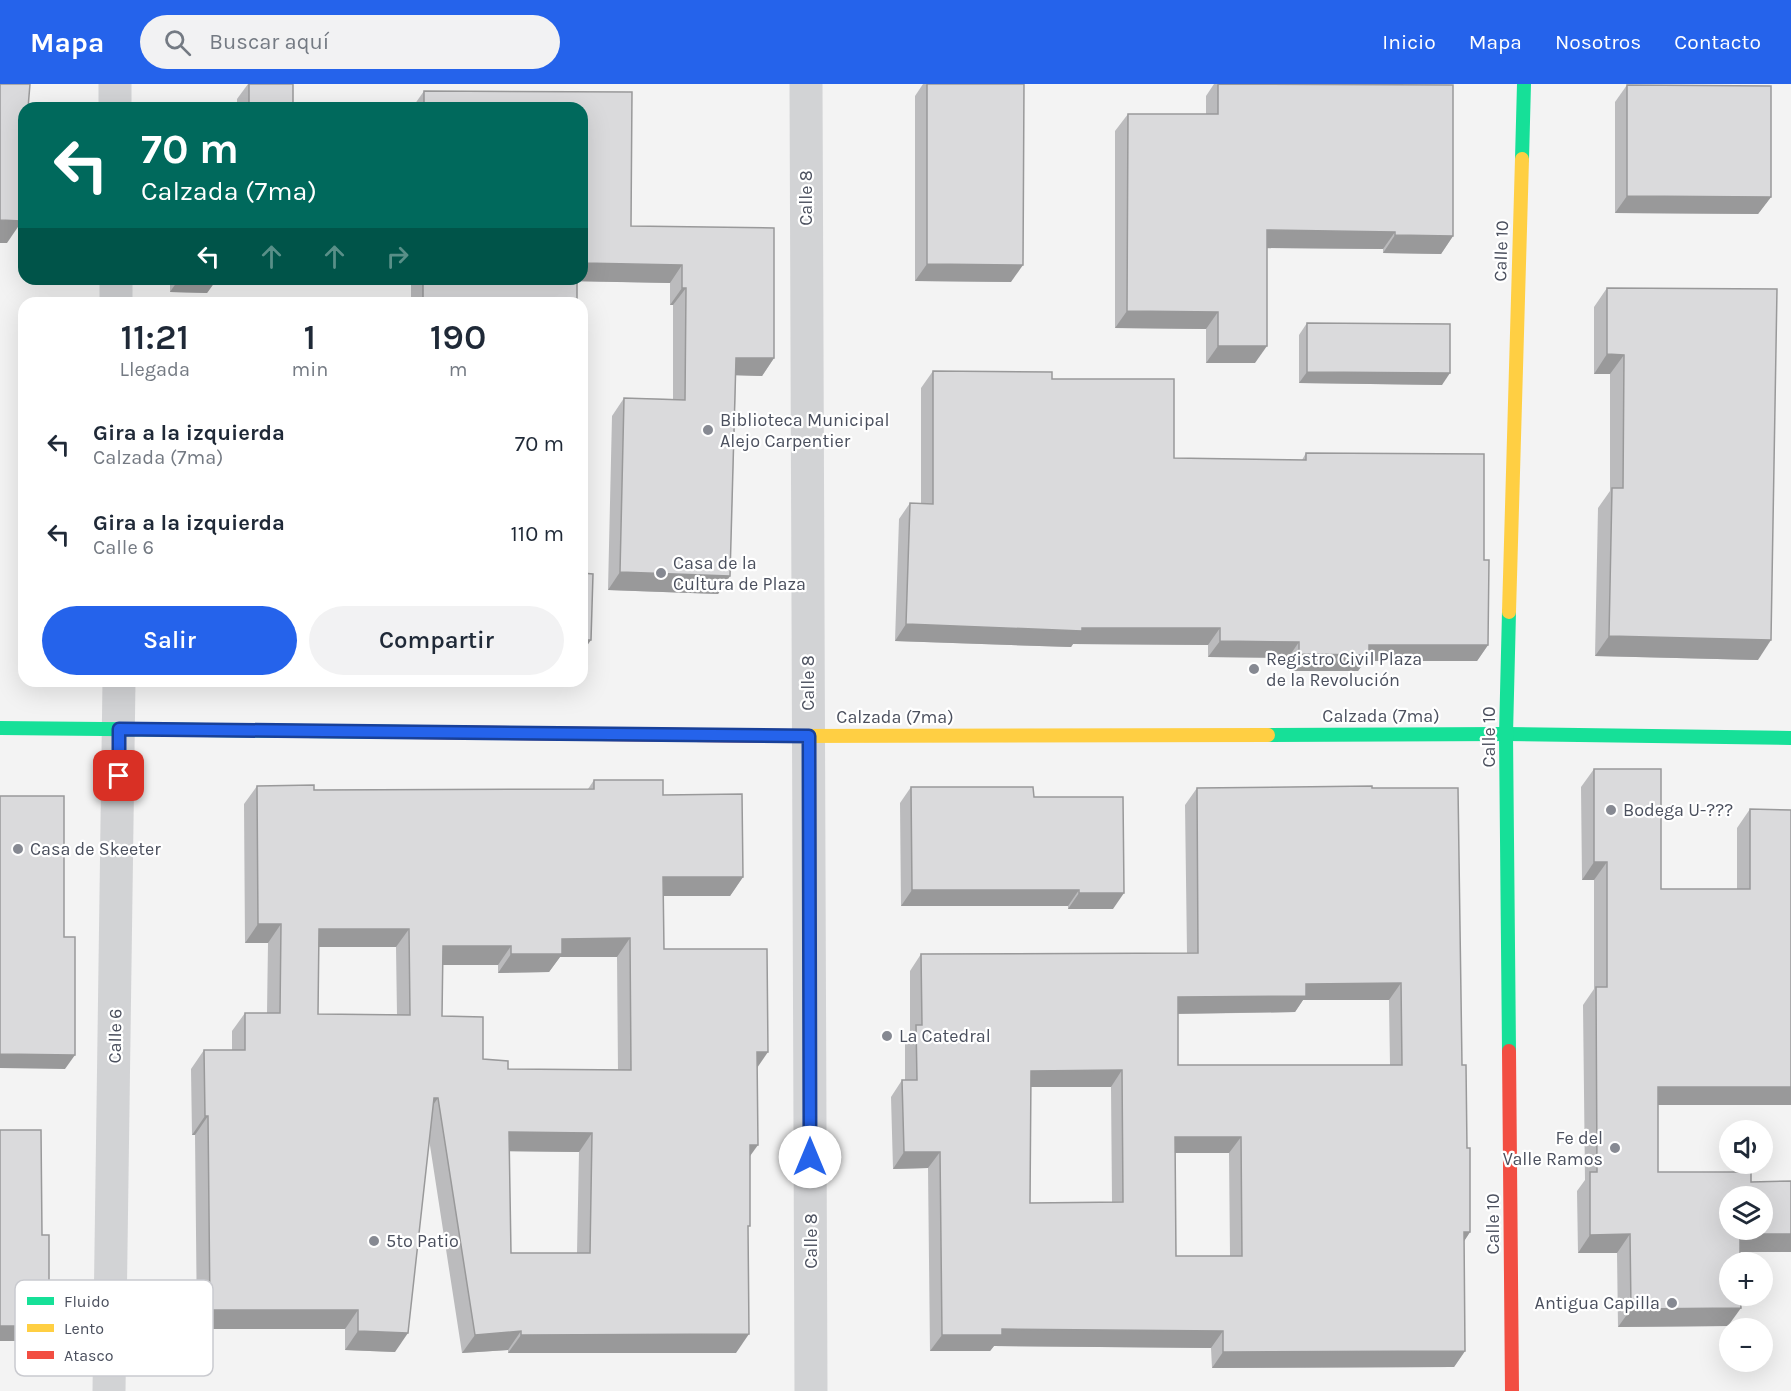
<!DOCTYPE html>
<html lang="es">
<head>
<meta charset="utf-8">
<style>
	:root { --surface:#fff; --page:#f2f2f3; --text:#1f2937; --muted:#747a83; --accent:#2563eb }
	body { margin:0; font-family:Karla,sans-serif; background:var(--page); color:var(--text); height:100vh; display:flex; flex-direction:column; font-size:22px; white-space:nowrap }
	* { box-sizing:border-box; margin:0 }
	p { font-size:20px; color:var(--muted) }
	.icon { flex:none; width:33px; height:33px; fill:none; stroke:currentColor; stroke-width:2; stroke-linecap:round; stroke-linejoin:round }
	.map { position:relative; flex:1; overflow:hidden }
	.sheet { position:absolute; left:18px; top:213px; width:570px; height:390px; display:flex; flex-direction:column; background:var(--surface); border-radius:18px; box-shadow:0 6px 24px #0002 }
	.sheet>* { flex:none }
	.guide { position:absolute; left:18px; top:18px; width:570px; height:183px; border-radius:18px; box-shadow:0 6px 24px #0002; background:#00695c; color:#fff; overflow:hidden }
	.buttons { position:absolute; left:1719px; top:1036px; display:grid; gap:12px }
	.buttons a { display:grid; place-items:center; width:54px; height:54px; border-radius:50%; background:var(--surface); box-shadow:0 6px 24px #0002; font-size:30px }
	.pin { position:absolute; display:grid; place-items:center; width:51px; height:51px; color:#fff; margin:-26px; border-radius:12px; box-shadow:0 3px 9px #0006 }
	.me { position:absolute; width:66px; margin:-33px; rotate:0deg; stroke-linejoin:round; filter:drop-shadow(0 0 4px #0008) }
	.turn { display:flex; align-items:center; gap:21px; height:126px; padding:0 24px; font-size:27px }
	.turn .icon { width:78px; height:78px; stroke-width:2.5 }
	.turn b { display:block; font-size:42px; line-height:51px }
	.lanes { display:flex; align-items:center; height:57px; padding:0 24px; background:#0003; justify-content:center; gap:30px; direction:ltr }
	.lanes .off { opacity:.35 }
	.eta { display:flex; justify-content:space-evenly; align-items:center; height:102px; text-align:center }
	.eta b { font-size:36px; font-weight:600; line-height:42px }
	.primary-button { display:flex; gap:12px; margin-top:auto; padding:12px 24px }
	.primary-button a { flex:1; height:69px; border-radius:36px; background:var(--accent); color:#fff; font-size:24px; font-weight:600; line-height:69px; text-align:center }
	.primary-button a+a { background:var(--page); color:var(--text) }
	ul { padding:0; list-style:none }
	li { display:flex; align-items:center; gap:18px; height:90px; padding:0 24px }
	li div { flex:1 }
	li b { display:block; font-size:22px }
	li em { font-style:normal }
	header { display:flex; align-items:center; gap:36px; box-sizing:border-box; height:84px; padding:0 30px; background:var(--accent); color:#fff }
	header strong { font-size:28px }
	nav { display:flex; gap:33px; margin-inline-start:auto; font-size:21px }
	.search { width:420px; height:54px; background:var(--page); display:flex; align-items:center; gap:15px; box-sizing:border-box; padding:0 21px; border-radius:33px; color:var(--muted); font-size:22px }
	.map>svg:first-child { display:block }
</style>
</head>
<body>
<header>
<strong>Mapa</strong>
<div class="search"><svg class="icon" aria-label="search" viewBox="0 0 24 24"><circle cx="10" cy="10" r="6"/><path d="M15 15l6 6"/></svg>Buscar aquí</div>
<nav><a>Inicio</a><a>Mapa</a><a>Nosotros</a><a>Contacto</a></nav>
</header>
<div class="map">
<svg width="1791" height="1307" viewBox="0 0 1791 1307">
	<rect width="100%" height="100%" fill="#f3f3f3"/>
	<g fill="none" stroke-linecap="round" stroke-linejoin="round">
		<!-- street -->
		<g stroke="#d2d3d5" stroke-width="33">
			<path d="M115,0V24"/>
			<path d="M806,0L811,1307"/>
			<path d="M116,195V219"/>
			<path d="M109,1307L119,597"/>
		</g>
		<!-- fast -->
		<g stroke="#16e098" stroke-width="14">
			<path d="M1522,75L1524,0"/>
			<path d="M0,644L411,648"/>
			<path d="M1268,651L1506,650L1791,654"/>
			<path d="M1509,967L1506,650L1509,528"/>
		</g>
		<!-- slow -->
		<g stroke="#ffcf43" stroke-width="14">
			<path d="M1509,528L1522,75"/>
			<path d="M793,652L1268,651"/>
		</g>
		<!-- jam -->
		<g stroke="#f24e42" stroke-width="14">
			<path d="M411,648L793,652"/>
			<path d="M1509,967L1512,1307"/>
		</g>
	</g>
	<!-- wall -->
	<g fill="#bbbbbd" fill-rule="evenodd">
		<path d="M248,0H249L293,24H237V15Z"/>
		<path d="M923,0H1024L1011,198L915,197V12Z"/>
		<path d="M1214,0H1402L1453,152L1441,170L1383,169V165L1267,164L1255,279H1206V245L1115,244V47L1128,30H1206V12Z"/>
		<path d="M1627,1L1771,113L1758,130L1615,129V18Z"/>
		<path d="M424,7L632,8L631,142L774,144V274L762,292L736,291L730,492L718,510L608,506L612,332L624,314L673,315V221H670V199L577,197V219H411V195H582V24H412Z"/>
		<path d="M170,195H217L207,209L170,208Z"/>
		<path d="M1607,204L1758,576L1595,572L1598,424L1610,407V290H1594V223Z"/>
		<path d="M1307,239L1442,301L1299,299V251Z"/>
		<path d="M933,287L1052,295L1174,374L1302,376L1306,369L1484,476L1488,561L1477,577H1365L1358,587H1288V574L1208,573V561L1073,560L1071,563L895,557L899,435L910,419H921V304Z"/>
		<path d="M1594,685L1661,805H1737V744L1750,725L1791,726V1021H1658V1088L1740,1168L1728,1242L1618,1243L1617,1169H1578L1577,1107L1585,1096L1583,921L1594,905V796H1582L1581,703Z"/>
		<path d="M594,696L663,711L743,793L730,812H663L664,865L757,984L750,1072L748,1144L736,1269H508V1266L462,1269L429,1055L395,1268L345,1266V1245H197L195,1051H192L191,985L204,966H232V947L245,929H267L268,859H245L244,720L257,702L314,706L588,705ZM319,863H396L397,931L318,930ZM560,873H617L618,986L508,985L483,975L442,932L443,881H498V889L549,888ZM509,1067L579,1068L577,1169H511Z"/>
		<path d="M1372,702L1462,981L1470,1148L1464,1157L1465,1267L1454,1283L1212,1284L1211,1264L994,1262L990,1267H930L928,1084L893,1085L891,1013L902,996H905V958L910,950V887L921,870L1187,869L1185,721L1197,704ZM1303,916H1389L1390,981H1178V930L1295,928ZM1031,1003H1111L1112,1118L1030,1119ZM1175,1069H1229L1230,1172H1176Z"/>
		<path d="M911,703L1034,713L1113,825H1068V822H901L900,719Z"/>
	</g>
	<!-- shaded-wall -->
	<g fill="#99999a">
		<path d="M1627,112L1771,113L1758,130L1615,129Z"/>
		<path d="M0,136L22,137L7,159H0Z"/>
		<path d="M1267,146L1395,148L1383,165L1255,164Z"/>
		<path d="M1395,151L1453,152L1441,170L1383,169Z"/>
		<path d="M582,179L682,181L670,199L564,197L566,195H582Z"/>
		<path d="M927,180L1023,181L1011,198L915,197Z"/>
		<path d="M179,195H217L207,209L170,208Z"/>
		<path d="M682,204H686L673,221H670Z"/>
		<path d="M1127,227L1218,228L1206,245L1115,244Z"/>
		<path d="M1218,262H1267L1255,279H1206Z"/>
		<path d="M1607,270L1624,271L1610,290H1594Z"/>
		<path d="M736,274H774L762,292L724,291Z"/>
		<path d="M1307,288L1450,289L1442,301L1299,299Z"/>
		<path d="M620,488L730,492L718,510L608,506Z"/>
		<path d="M906,540L1082,544H1220L1208,561L1073,560L1071,563L895,557Z"/>
		<path d="M1609,552L1771,556L1758,576L1595,572Z"/>
		<path d="M582,556H591L582,569Z"/>
		<path d="M1220,557L1299,558L1288,574L1208,573Z"/>
		<path d="M1369,561H1488L1477,577H1365L1358,587H1288L1299,570Z"/>
		<path d="M1594,778H1607L1594,796H1582Z"/>
		<path d="M663,793H743L730,812H650Z"/>
		<path d="M912,806H1079L1068,822H901Z"/>
		<path d="M1079,809H1124L1113,825H1068Z"/>
		<path d="M258,840H281L268,859H245Z"/>
		<path d="M319,845H409L396,863H306Z"/>
		<path d="M630,854L617,873H560L549,888L498,889L511,870L562,855Z"/>
		<path d="M443,862H511L498,881H430Z"/>
		<path d="M1401,899L1389,916H1303L1295,928L1166,930L1178,913L1306,900Z"/>
		<path d="M757,968H768L755,987Z"/>
		<path d="M0,970L75,971L65,985L0,984Z"/>
		<path d="M1122,986L1111,1003H1019L1031,987Z"/>
		<path d="M1658,1003H1791V1021H1645Z"/>
		<path d="M434,1014H438L425,1032Z"/>
		<path d="M205,1032H208L195,1051H192Z"/>
		<path d="M509,1048L592,1049L579,1068L496,1067Z"/>
		<path d="M1175,1053H1241L1229,1069H1163Z"/>
		<path d="M750,1061H758L745,1079Z"/>
		<path d="M904,1068H940L928,1084L893,1085Z"/>
		<path d="M1464,1148H1470L1459,1165Z"/>
		<path d="M1630,1150L1617,1169H1578L1590,1151Z"/>
		<path d="M1740,1150H1791V1168H1727Z"/>
		<path d="M1741,1224L1728,1242L1618,1243L1631,1225Z"/>
		<path d="M210,1226H358L345,1245H197Z"/>
		<path d="M0,1242H49L39,1257H0Z"/>
		<path d="M1002,1245L1223,1247L1211,1264L994,1262L990,1267H930L942,1251Z"/>
		<path d="M358,1247L408,1249L395,1268L345,1266Z"/>
		<path d="M521,1247L508,1266L462,1269L475,1251Z"/>
		<path d="M749,1250L736,1269H508L521,1251Z"/>
		<path d="M1465,1267L1454,1283L1212,1284L1223,1268Z"/>
	</g>
	<!-- building -->
	<g fill="#dadadc" stroke="#99999a" stroke-width="1.5" fill-rule="evenodd">
		<path d="M0,0H30L28,24H24V102L22,137L0,136Z"/>
		<rect x="249" y="0" width="44" height="24"/>
		<path d="M927,0H1024L1023,181L927,180Z"/>
		<path d="M1218,0L1453,1V152L1395,151V148L1267,146V262H1218V228L1127,227L1128,30H1218Z"/>
		<path d="M1627,1L1771,2V113L1627,112Z"/>
		<path d="M424,7L632,8L631,142L774,144V274H736L730,492L620,488L624,314L685,316L686,204H682V181L582,179V24H424Z"/>
		<rect x="423" y="195" width="154" height="24"/>
		<path d="M1607,204L1777,205L1771,556L1609,552L1612,404H1623L1624,271L1607,270Z"/>
		<path d="M1307,239L1450,240V289L1307,288Z"/>
		<path d="M933,287L1052,288V295H1174V374L1306,376V369L1484,370V476H1489L1488,561H1369V571L1299,570V558L1220,557V544H1082V547L906,540L910,419L933,420Z"/>
		<path d="M582,489L593,490L591,556H582Z"/>
		<path d="M1594,685H1661V805H1750V725L1791,726V1003H1658V1088H1751V1098L1791,1097V1150H1740V1179H1730V1212H1740L1741,1224L1631,1225L1630,1150L1590,1151V1088H1597L1596,903H1607V778H1594ZM1730,1113H1762V1146H1730Z"/>
		<path d="M594,696H663V711L742,710L743,793H663L664,865H767L768,968H757L758,1061H750V1142H748L749,1250L521,1251V1247L475,1251L438,1014H434L408,1249L358,1247V1226H210L208,1032H205L204,966H245V929H280L281,840H258L257,702L314,701V706L594,705ZM319,845H409L410,931L318,930ZM630,854L631,986L508,985V977L483,975V933L442,932L443,862H511V870H562V855ZM509,1048L592,1049L590,1169H511Z"/>
		<path d="M1372,702V704H1458L1462,981H1466L1467,1064H1470V1148H1464L1465,1267L1223,1268V1247L1002,1245V1251H942L940,1068H904L902,996H917L916,941H922L921,870L1198,869L1197,704ZM1401,899L1402,981H1178V913L1306,912V900ZM1122,986L1123,1118L1030,1119L1031,987ZM1175,1053H1241L1242,1172H1176Z"/>
		<path d="M911,703H1033L1034,713H1123L1124,809H1079V806H912Z"/>
		<path d="M0,712H64V853H75V971L0,970Z"/>
		<path d="M0,1046H41L42,1151H49V1242H0Z"/>
	</g>
	<g fill="none" stroke-linecap="round" stroke-linejoin="round">
		<!-- route casing -->
		<g stroke="#184099" stroke-width="15">
			<path id="route" d="M119,692V645L809,652L810,1073"/>
		</g>
		<!-- route -->
		<use href="#route" stroke="#2563eb" stroke-width="10"/>
	</g>
	<!-- markers -->
	<g fill="#868992" stroke="#fff" stroke-width="2">
		<circle cx="708" cy="346" r="6"/>
		<circle cx="661" cy="489" r="6"/>
		<circle cx="1254" cy="585" r="6"/>
		<circle cx="1611" cy="726" r="6"/>
		<circle cx="18" cy="765" r="6"/>
		<circle cx="887" cy="952" r="6"/>
		<circle cx="1615" cy="1064" r="6"/>
		<circle cx="374" cy="1157" r="6"/>
		<circle cx="1672" cy="1219" r="6"/>
	</g>
	<g text-anchor="middle" dominant-baseline="central" stroke-width="4.5" stroke-linejoin="round" paint-order="stroke">
		<!-- street labels -->
		<g font-size="18" fill="#4b505e" stroke="#fff">
			<text transform="translate(806 114) rotate(-90)">Calle 8</text>
			<text transform="translate(1501 167) rotate(-88)">Calle 10</text>
			<text transform="translate(808 599) rotate(-90)">Calle 8</text>
			<text x="1381" y="632">Calzada (7ma)</text>
			<text x="895" y="633">Calzada (7ma)</text>
			<text transform="translate(1489 653) rotate(-90)">Calle 10</text>
			<text transform="translate(115 952) rotate(-89)">Calle 6</text>
			<text transform="translate(1493 1140) rotate(-90)">Calle 10</text>
			<text transform="translate(811 1157) rotate(-90)">Calle 8</text>
		</g>
		<!-- poi labels -->
		<g font-size="18" fill="#4b505e" stroke="#fff" text-anchor="start">
			<text x="720" y="336">Biblioteca Municipal<tspan x="720" dy="21">Alejo Carpentier</tspan></text>
			<text x="673" y="479">Casa de la<tspan x="673" dy="21">Cultura de Plaza</tspan></text>
			<text x="1266" y="575">Registro Civil Plaza<tspan x="1266" dy="21">de la Revolución</tspan></text>
			<text x="1623" y="726">Bodega U-???</text>
			<text x="30" y="765">Casa de Skeeter</text>
			<text x="899" y="952">La Catedral</text>
			<text x="1603" y="1054" text-anchor="end">Fe del<tspan x="1603" dy="21">Valle Ramos</tspan></text>
			<text x="386" y="1157">5to Patio</text>
			<text x="1660" y="1219" text-anchor="end">Antigua Capilla</text>
		</g>
	</g>
	<!-- legend -->
	<rect x="15" y="1196" width="198" height="96" rx="9" fill="#fff" stroke="#c9cacf" stroke-width="1.5"/>
	<rect x="27" y="1213" width="27" height="8" fill="#16e098"/>
	<rect x="27" y="1240" width="27" height="8" fill="#ffcf43"/>
	<rect x="27" y="1267" width="27" height="8" fill="#f24e42"/>
	<g font-size="16" fill="#4b505e">
		<text x="64" y="1223">Fluido</text>
		<text x="64" y="1250">Lento</text>
		<text x="64" y="1277">Atasco</text>
	</g>
</svg>
<div class="buttons">
<a><svg class="icon" aria-label="sound" viewBox="0 0 24 24"><path d="M4 9h4l5-4v14l-5-4H4zM17 9q2 3 0 6"/></svg></a>
<a><svg class="icon" aria-label="layers" viewBox="0 0 24 24"><path d="M12 4l9 5-9 5-9-5zM3 14l9 5 9-5"/></svg></a>
<a>+</a>
<a>−</a>
</div>
<div class="pin" style="left:119px;top:692px;background:#d93025"><svg class="icon" aria-label="arrive" viewBox="0 0 24 24"><path d="M6 21V4h12l-3 4 3 4H6"/></svg></div>
<svg class="me" style="left:810px;top:1073px" viewBox="-20 -20 40 40"><circle r="19" fill="#fff"/><path d="M0-13L10 11 0 6-10 11z" fill="#2563eb"/></svg>
<div class="guide">
<div class="turn"><svg class="icon" aria-label="left" viewBox="0 0 24 24"><path d="M17 20v-9H6M10 6l-5 5 5 5"/></svg><div><b>70 m</b>Calzada (7ma)</div></div>
<div class="lanes"><svg class="icon" aria-label="left" viewBox="0 0 24 24"><path d="M17 20v-9H6M10 6l-5 5 5 5"/></svg><svg class="icon off" aria-label="ahead" viewBox="0 0 24 24"><path d="M12 20V5M6 11l6-6 6 6"/></svg><svg class="icon off" aria-label="ahead" viewBox="0 0 24 24"><path d="M12 20V5M6 11l6-6 6 6"/></svg><svg class="icon off" aria-label="right" viewBox="0 0 24 24"><path d="M7 20v-9h11M14 6l5 5-5 5"/></svg></div>
</div>
<section class="sheet">
<div class="eta">
<div><b>11:21</b><p>Llegada</p></div>
<div><b>1</b><p>min</p></div>
<div><b>190</b><p>m</p></div>
</div>
<ul>
<li><svg class="icon" aria-label="left" viewBox="0 0 24 24"><path d="M17 20v-9H6M10 6l-5 5 5 5"/></svg><div><b>Gira a la izquierda</b><p>Calzada (7ma)</p></div><em>70 m</em></li>
<li><svg class="icon" aria-label="left" viewBox="0 0 24 24"><path d="M17 20v-9H6M10 6l-5 5 5 5"/></svg><div><b>Gira a la izquierda</b><p>Calle 6</p></div><em>110 m</em></li>
</ul>
<div class="primary-button"><a>Salir</a><a>Compartir</a></div>
</section>
</div>
</body>
</html>
